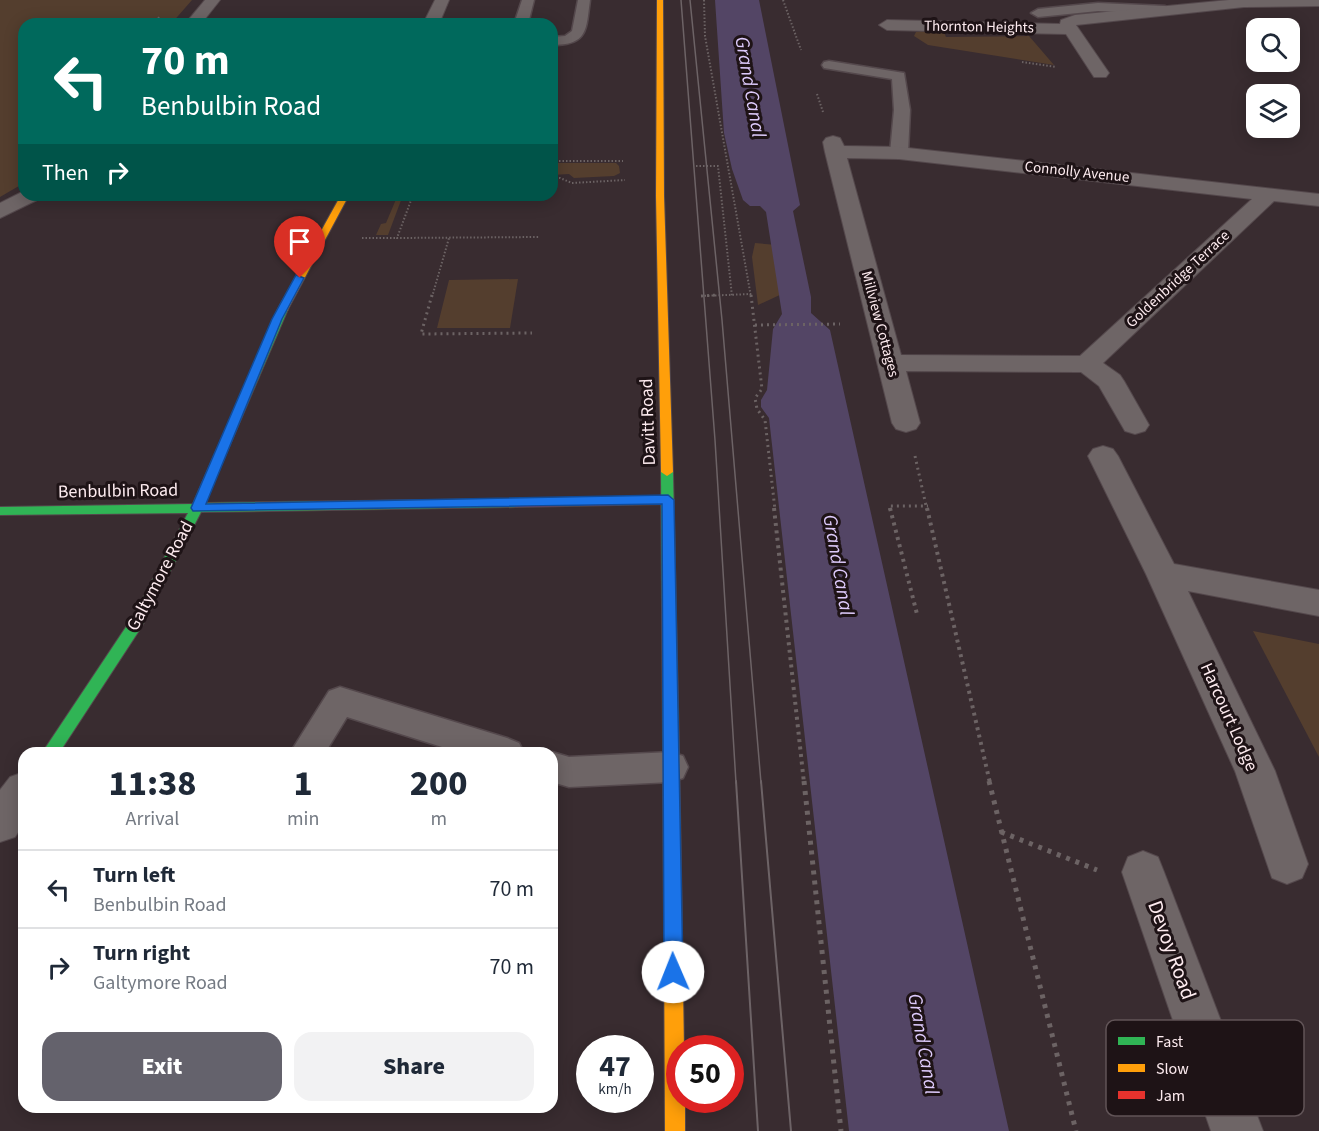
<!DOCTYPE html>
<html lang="en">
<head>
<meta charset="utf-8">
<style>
	:root { --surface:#fff; --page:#f2f2f3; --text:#1f2937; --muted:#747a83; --line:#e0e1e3; --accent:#64626c }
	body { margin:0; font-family:"Source Sans 3",sans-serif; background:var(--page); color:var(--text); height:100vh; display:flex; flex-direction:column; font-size:22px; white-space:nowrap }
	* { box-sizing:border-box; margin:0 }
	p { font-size:20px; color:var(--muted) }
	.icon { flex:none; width:33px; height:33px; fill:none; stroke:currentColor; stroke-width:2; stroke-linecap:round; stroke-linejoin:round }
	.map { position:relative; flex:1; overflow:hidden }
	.drawer { position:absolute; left:18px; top:747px; width:540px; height:366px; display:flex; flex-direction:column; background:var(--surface); border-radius:18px; box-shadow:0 3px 15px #0003 }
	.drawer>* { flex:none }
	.top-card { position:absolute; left:18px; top:18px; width:540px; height:183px; border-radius:18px; box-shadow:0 3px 15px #0003; background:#00695c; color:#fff; overflow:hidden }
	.tools { position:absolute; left:1246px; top:18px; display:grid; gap:12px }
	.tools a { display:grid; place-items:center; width:54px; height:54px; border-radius:12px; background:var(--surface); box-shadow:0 3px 15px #0003; font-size:30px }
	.speed { position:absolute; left:576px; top:1035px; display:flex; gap:12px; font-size:30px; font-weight:700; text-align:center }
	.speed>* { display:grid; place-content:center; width:78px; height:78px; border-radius:50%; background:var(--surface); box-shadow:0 3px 15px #0003; line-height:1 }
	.speed small { font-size:15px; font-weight:400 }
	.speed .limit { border:9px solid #d22; background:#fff; color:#111 }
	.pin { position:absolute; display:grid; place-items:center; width:51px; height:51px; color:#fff; margin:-62px -26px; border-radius:50% 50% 50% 0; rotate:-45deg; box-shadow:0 0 6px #0007 }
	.pin .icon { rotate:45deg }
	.me { position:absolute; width:66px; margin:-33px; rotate:359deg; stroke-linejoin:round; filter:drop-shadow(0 0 4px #0008) }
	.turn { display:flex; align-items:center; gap:21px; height:126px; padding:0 24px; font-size:27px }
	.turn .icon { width:78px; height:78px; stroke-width:2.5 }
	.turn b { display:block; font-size:42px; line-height:51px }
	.then { display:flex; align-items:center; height:57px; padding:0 24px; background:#0003; gap:12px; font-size:22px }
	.eta { display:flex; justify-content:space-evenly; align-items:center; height:102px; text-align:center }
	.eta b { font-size:36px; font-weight:800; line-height:42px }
	.primary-button { display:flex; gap:12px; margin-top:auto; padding:12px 24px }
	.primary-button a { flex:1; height:69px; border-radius:18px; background:var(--accent); color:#fff; font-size:24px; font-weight:800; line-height:69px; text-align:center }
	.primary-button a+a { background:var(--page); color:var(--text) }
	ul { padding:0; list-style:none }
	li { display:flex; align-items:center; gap:18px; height:78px; padding:0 24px; border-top:2px solid var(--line) }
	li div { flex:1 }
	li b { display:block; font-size:22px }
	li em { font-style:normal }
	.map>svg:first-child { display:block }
</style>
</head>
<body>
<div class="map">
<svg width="1319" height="1131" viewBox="0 0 1319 1131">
	<rect width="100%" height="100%" fill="#392c30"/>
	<!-- green -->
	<g fill="#543e2e">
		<path d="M0,0H192L171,24H24V183L0,197Z"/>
		<path d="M925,30H943L946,37L1029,36L1054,65L928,45L914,36L916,32Z"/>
		<path d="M552,163H616L619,166L620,173L614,176L574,178L569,174L552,175Z"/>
		<path d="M392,195H403L388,235H376L381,224L386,223L397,197Z"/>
		<path d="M755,243L777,245L784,293L758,305L752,257Z"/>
		<path d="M518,279L510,328H437L449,280Z"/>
		<path d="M1253,631L1319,644V757Z"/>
	</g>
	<!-- water -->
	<path fill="#534565" d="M715,0H759L800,205L793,211L811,297V313L830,330L1009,1131H849L769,418L761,407V400L767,390L773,329L782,314L766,212L760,206H750L743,200L732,169L724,133Z"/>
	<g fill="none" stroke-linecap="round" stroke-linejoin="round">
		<!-- lane casing -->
		<g stroke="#54484c" stroke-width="3">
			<g id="lane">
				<path d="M522,0H534L528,24H514Z"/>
				<path d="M578,0H590C586,30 588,45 552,45V37L565,36L572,31Z"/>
				<path d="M1098,3L1165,6L1172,10L1165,14L1098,11L1038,17L1031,13L1038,9Z"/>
				<path d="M829,61L904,73L910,110L908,153L905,157H893L890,153L894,110L892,79L824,68L822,65L824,62Z"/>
				<path d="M340,687L507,738L519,743L524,753H461L347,717L325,753H290L329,691Z"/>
				<path d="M552,752L569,757L671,752L683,756L688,767L683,778L671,782L569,787L552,782V753H549Z"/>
			</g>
		</g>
		<!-- street casing -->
		<g stroke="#54484c" stroke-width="2">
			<g id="street">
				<path d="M205,0H220L201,24H185Z"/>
				<path d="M435,0H449L439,24H423Z"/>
				<path d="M1229,0H1319V6L1244,7L1076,25L1109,73L1106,77H1094L1066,34L887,30L879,25L887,20L1060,24L1061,20L1075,15Z"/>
				<path d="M833,136L840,138L844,146L899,147L1319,194V206L1274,201L1103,363L1120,375L1124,381L1149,425L1145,431L1135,434L1125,431L1099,386L1081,372L906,371L920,423L916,429L906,432L896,429L892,423L825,152L823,142L826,138ZM847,158L899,159L1252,199L1080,356L901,355Z"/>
				<path d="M24,191V195H43L39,199L0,218V203Z"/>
				<path d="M1103,446L1113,449L1118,456L1174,564L1319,590V616L1188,591L1275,771L1308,864L1302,878L1287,884L1272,878L1235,771L1146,574L1088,456L1093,449Z"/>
				<path d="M24,772V823L15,837L0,842V790L10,777Z"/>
				<path d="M1143,851L1158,857L1164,872L1263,1131H1211L1122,872L1128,857Z"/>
			</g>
		</g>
		<!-- fast casing -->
		<g stroke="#54484c" stroke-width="2">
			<g id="fast">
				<path d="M283,306L288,309L205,503L516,499L522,503L516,507L201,512L142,626L59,753H42L132,618L188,513L0,515V507L193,504L278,309Z"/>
				<path d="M667,468L673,472L679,750L677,755L671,757L665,755L663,750L661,472Z"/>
			</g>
		</g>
		<!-- slow casing -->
		<g stroke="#54484c" stroke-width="2">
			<g id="slow">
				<path d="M657,0H663L664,196L673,472L667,476L661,472L656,196Z"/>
				<path d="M341,195H349L288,309L287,311H279L278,309Z"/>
				<path d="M671,743L677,745L679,750L684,1048H680V1100H685V1131H665L663,750L665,745Z"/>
			</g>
		</g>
		<!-- jam casing -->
		<g stroke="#54484c" stroke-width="2">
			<path id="jam" d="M668,496L674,500L668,504L516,507L510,503L516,499Z"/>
		</g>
		<!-- path-far3 -->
		<g stroke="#6c6364" stroke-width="2" stroke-dasharray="1.5 2" stroke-linecap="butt">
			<path d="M704,0L705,36L751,297"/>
			<path d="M783,0L801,50"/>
			<path d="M154,24L160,16"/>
			<path d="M1022,62L1056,67"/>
			<path d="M817,94L823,112"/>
			<path d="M552,161H623"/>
			<path d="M696,166H718L732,296"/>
			<path d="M552,178H560L572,183L625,180"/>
			<path d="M413,195L397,238L539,237"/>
			<path d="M362,238H396"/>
			<path d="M701,296L751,294"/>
			<path d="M432,297L449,238"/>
		</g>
		<!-- path-far2 -->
		<g stroke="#6c6364" stroke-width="3" stroke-dasharray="2 4" stroke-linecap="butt">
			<path d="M432,295L421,334L532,333"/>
			<path d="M751,295L762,389L755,398L757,409L765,420L775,510"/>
			<path d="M701,296L717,295"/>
			<path d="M755,325L840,324"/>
			<path d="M915,456L927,510"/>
			<path d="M890,510L889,506H928"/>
		</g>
		<!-- path-far1 -->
		<g stroke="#6c6364" stroke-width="4" stroke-dasharray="3 4.5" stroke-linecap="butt">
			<path d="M774,508L804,783"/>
			<path d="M890,508L917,614"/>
			<path d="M927,508L990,783"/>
		</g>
		<!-- path -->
		<g stroke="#6c6364" stroke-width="5" stroke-dasharray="4 6" stroke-linecap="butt">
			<path d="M804,781L841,1131"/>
			<path d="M989,781L1076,1131"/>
			<path d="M1001,832L1097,870"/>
		</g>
		<!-- lane -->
		<use href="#lane" fill="#6e6566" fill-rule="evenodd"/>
		<!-- street -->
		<use href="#street" fill="#6e6566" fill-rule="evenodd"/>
		<!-- fast -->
		<use href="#fast" fill="#30b455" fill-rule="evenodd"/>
		<!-- slow -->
		<use href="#slow" fill="#ff9f0a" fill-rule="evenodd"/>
		<!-- jam -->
		<use href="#jam" fill="#e5322d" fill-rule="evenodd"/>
		<!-- tram-far1 -->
		<g stroke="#6d6366" stroke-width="1.5">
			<path d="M681,0L715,440L736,783"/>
			<path d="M690,0L722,320L761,783"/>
		</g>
		<!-- tram -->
		<g stroke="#6d6366" stroke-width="2">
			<path d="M736,781L758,1131"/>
			<path d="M761,781L791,1131"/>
		</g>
	</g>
	<!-- route -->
	<path fill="#1a73e8" stroke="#114b97" stroke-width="1.5" d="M296,275L304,278L282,319L206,504L668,495L674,500L683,972L680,979L673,981L667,979L664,972L662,504L193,511L191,508L272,319Z"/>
	<g text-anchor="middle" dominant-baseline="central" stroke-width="6" stroke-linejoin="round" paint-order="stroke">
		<!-- far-street labels -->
		<g font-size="15" fill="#fdebef" stroke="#1e1316">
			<text transform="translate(979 27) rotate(1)">Thornton Heights</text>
			<text transform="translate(1077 172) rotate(6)">Connolly Avenue</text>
			<text transform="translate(1178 279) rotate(-43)">Goldenbridge Terrace</text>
			<text transform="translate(880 324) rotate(75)">Millview Cottages</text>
		</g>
		<!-- street labels -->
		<g font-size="18" fill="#fdebef" stroke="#1e1316">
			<text transform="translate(648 422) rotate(-92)">Davitt Road</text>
			<text transform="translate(118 491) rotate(-1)">Benbulbin Road</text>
			<text transform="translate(160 576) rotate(-62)">Galtymore Road</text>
			<text transform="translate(1229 717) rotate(66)">Harcourt Lodge</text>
		</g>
		<!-- water labels -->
		<g font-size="20" font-style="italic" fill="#ddcafb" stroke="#1e1316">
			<text transform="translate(750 87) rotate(80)">Grand Canal</text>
			<text transform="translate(838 565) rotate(80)">Grand Canal</text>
			<text transform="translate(923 1044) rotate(80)">Grand Canal</text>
		</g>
		<!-- near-street labels -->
		<g font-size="21" fill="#fdebef" stroke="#1e1316">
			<text transform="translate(1172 950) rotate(70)">Devoy Road</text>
		</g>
	</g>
	<!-- legend -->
	<rect x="1106" y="1020" width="198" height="96" rx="9" fill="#1e1316" stroke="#615457" stroke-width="1.5"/>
	<rect x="1118" y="1037" width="27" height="8" fill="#30b455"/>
	<rect x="1118" y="1064" width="27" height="8" fill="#ff9f0a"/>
	<rect x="1118" y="1091" width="27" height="8" fill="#e5322d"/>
	<g font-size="16" fill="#fdebef">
		<text x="1156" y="1047">Fast</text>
		<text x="1156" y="1074">Slow</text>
		<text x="1156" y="1101">Jam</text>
	</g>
</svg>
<div class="tools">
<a><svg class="icon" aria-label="search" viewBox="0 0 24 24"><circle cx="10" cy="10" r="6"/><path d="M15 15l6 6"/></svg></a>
<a><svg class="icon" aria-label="layers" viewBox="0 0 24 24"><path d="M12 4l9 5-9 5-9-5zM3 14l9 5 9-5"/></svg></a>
</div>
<div class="speed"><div>47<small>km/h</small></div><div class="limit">50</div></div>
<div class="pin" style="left:300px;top:278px;background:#d93025"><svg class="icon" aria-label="arrive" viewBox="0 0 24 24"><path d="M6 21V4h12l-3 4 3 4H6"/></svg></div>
<svg class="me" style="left:673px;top:972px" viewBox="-20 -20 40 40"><circle r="19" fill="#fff"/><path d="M0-13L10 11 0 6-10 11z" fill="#1a73e8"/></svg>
<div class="top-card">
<div class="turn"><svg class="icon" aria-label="left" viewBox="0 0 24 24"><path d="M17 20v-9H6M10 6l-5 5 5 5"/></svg><div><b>70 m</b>Benbulbin Road</div></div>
<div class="then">Then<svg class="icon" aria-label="right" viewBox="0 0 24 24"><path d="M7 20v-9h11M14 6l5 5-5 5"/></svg></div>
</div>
<section class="drawer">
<div class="eta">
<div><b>11:38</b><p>Arrival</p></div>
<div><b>1</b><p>min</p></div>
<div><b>200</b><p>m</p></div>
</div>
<ul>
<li><svg class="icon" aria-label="left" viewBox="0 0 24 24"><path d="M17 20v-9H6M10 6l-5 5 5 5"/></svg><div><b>Turn left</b><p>Benbulbin Road</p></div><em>70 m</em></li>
<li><svg class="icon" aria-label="right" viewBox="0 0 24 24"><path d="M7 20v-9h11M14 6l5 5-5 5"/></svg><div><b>Turn right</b><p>Galtymore Road</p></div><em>70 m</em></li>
</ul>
<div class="primary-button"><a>Exit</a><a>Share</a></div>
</section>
</div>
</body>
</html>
